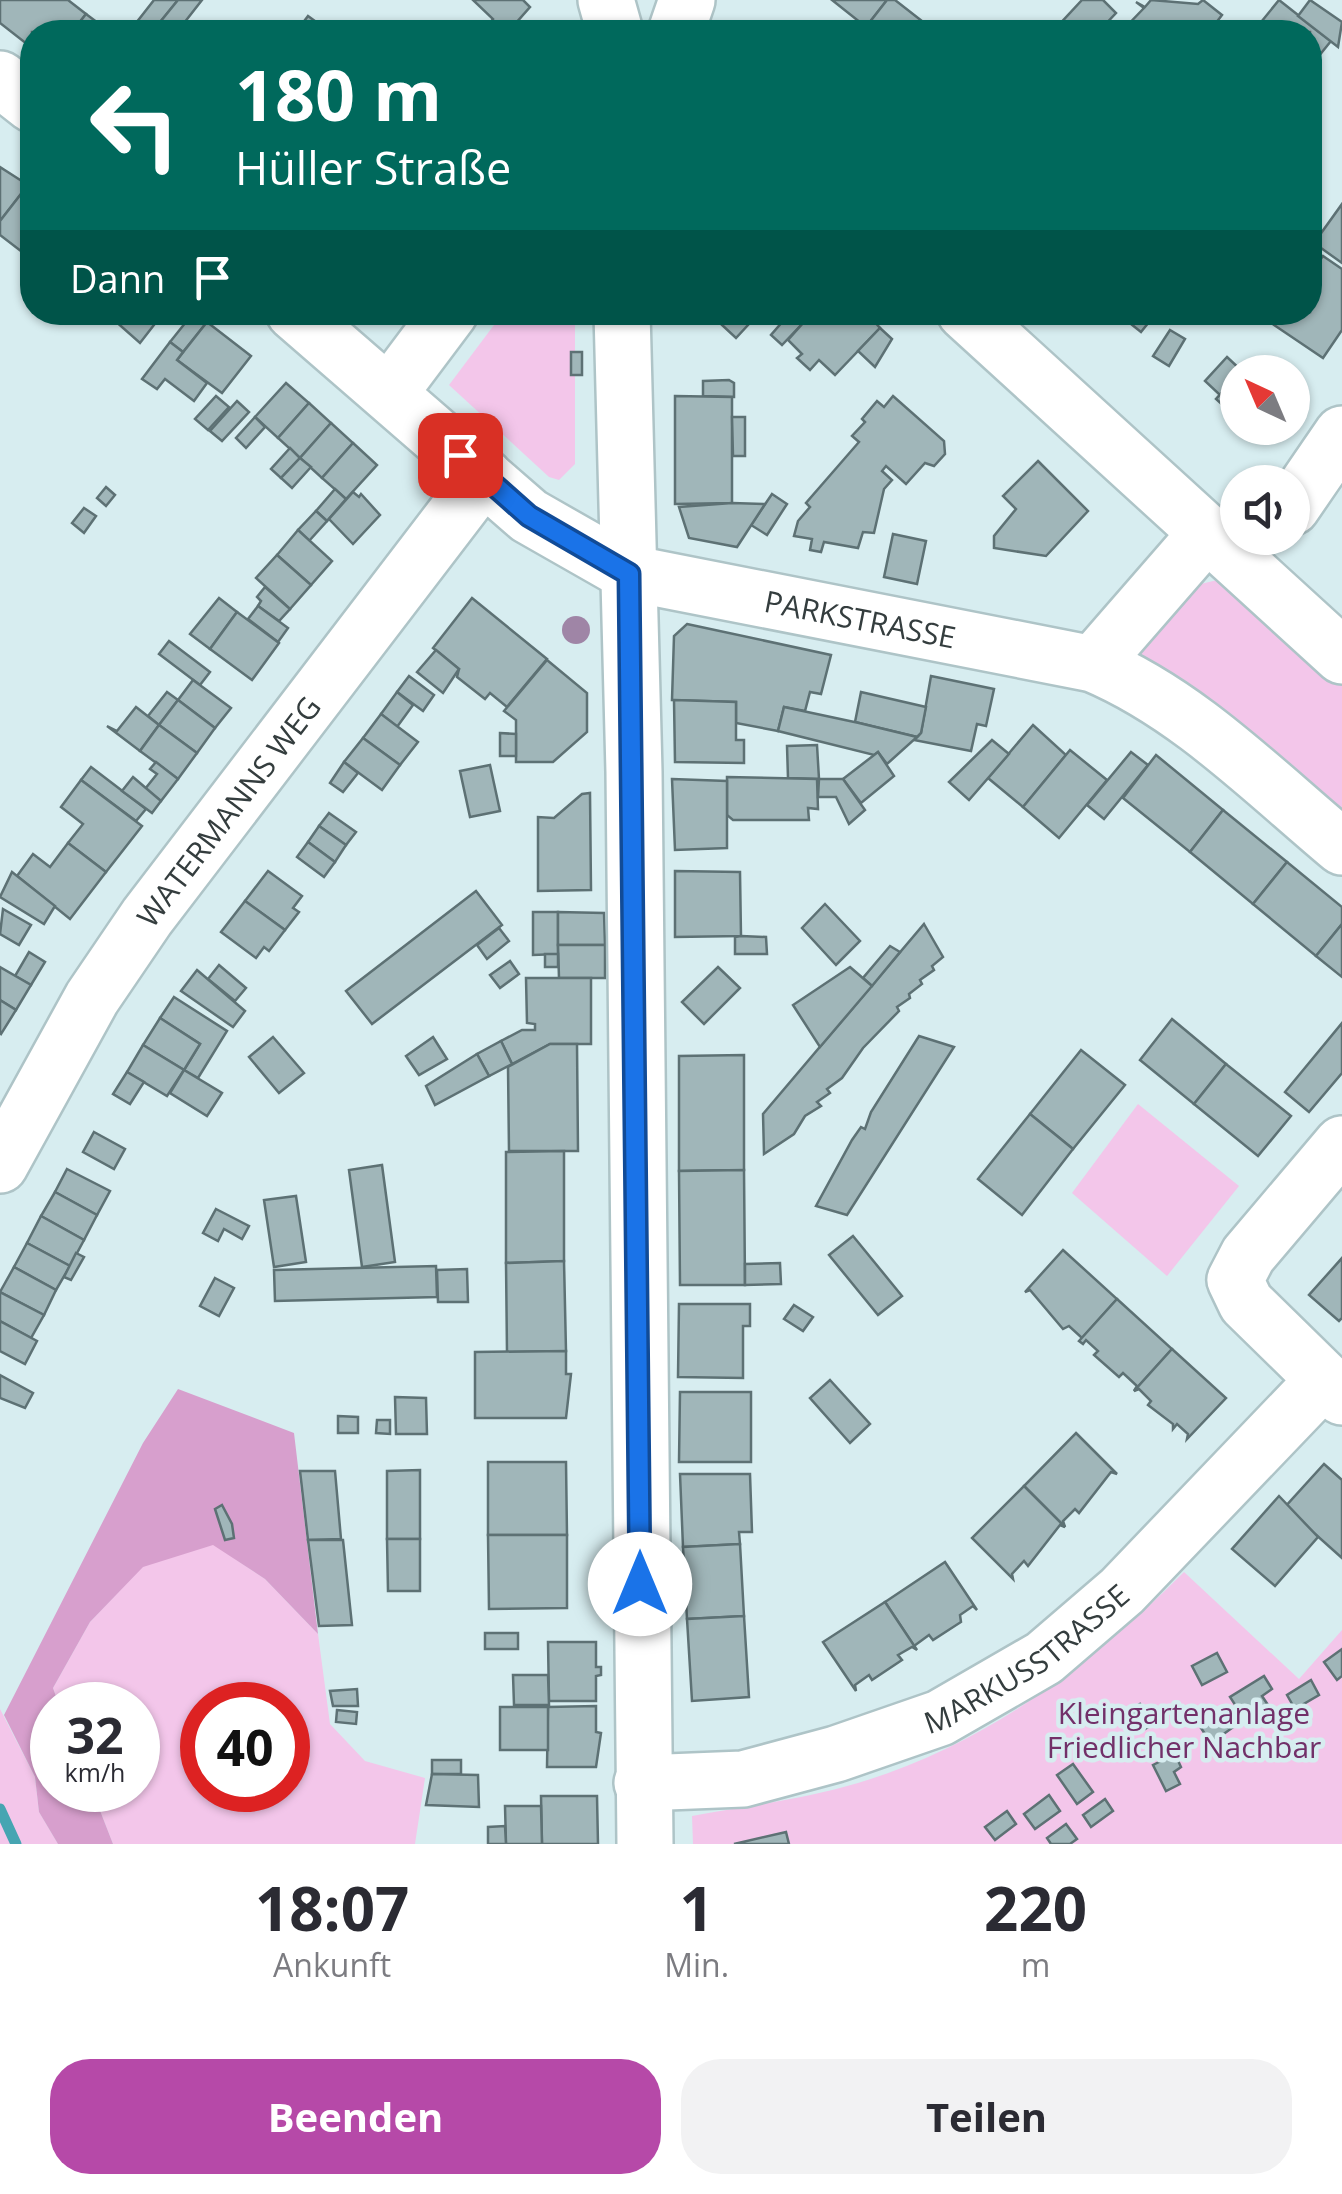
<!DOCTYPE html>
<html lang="de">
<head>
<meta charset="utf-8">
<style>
	:root { --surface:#fff; --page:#f2f2f3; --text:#2b2b33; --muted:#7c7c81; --accent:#b649a8 }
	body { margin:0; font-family:"Open Sans",sans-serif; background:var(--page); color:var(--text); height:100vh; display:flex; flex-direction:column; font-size:38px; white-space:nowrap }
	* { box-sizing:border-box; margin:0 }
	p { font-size:32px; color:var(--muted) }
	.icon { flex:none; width:55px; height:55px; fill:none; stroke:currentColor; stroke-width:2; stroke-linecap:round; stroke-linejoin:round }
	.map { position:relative; height:1844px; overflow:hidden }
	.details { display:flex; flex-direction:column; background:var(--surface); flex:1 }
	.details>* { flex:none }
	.guide { position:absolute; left:20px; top:20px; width:1302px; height:305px; border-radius:40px; box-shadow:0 2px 8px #0004; background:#00695c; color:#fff; overflow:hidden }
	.needle { width:65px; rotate:316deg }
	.tools { position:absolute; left:1220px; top:355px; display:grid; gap:20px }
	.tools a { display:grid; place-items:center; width:90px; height:90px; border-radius:50%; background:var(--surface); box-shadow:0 2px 8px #0004; font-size:50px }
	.speed { position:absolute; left:30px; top:1682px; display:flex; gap:20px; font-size:50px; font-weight:700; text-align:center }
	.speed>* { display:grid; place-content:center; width:130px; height:130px; border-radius:50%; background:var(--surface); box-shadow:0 2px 8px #0004; line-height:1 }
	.speed small { font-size:25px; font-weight:400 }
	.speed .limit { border:15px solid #d22; background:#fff; color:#111 }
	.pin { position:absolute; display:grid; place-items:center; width:85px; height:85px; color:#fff; margin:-42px; border-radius:20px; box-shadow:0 5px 15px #0006 }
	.me { position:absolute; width:110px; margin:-55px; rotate:0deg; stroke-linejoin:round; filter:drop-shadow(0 0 8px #0008) }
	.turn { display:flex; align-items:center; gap:35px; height:210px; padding:0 50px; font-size:45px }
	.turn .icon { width:130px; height:130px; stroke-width:2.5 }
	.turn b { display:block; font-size:70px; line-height:85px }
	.then { display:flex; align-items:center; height:95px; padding:0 50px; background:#0003; gap:20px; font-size:38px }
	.eta { display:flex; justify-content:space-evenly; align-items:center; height:170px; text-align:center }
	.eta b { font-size:60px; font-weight:700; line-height:70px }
	.cta { display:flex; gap:20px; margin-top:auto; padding:20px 50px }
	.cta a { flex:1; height:115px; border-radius:40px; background:var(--accent); color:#fff; font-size:40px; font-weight:700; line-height:115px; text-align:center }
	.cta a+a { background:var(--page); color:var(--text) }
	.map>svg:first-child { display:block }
</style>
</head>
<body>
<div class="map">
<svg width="1342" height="1844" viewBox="0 0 1342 1844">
	<rect width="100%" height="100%" fill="#d7edf0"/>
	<!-- green -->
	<g fill="#f3c6ea" fill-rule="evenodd">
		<path d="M503,313H575V464L559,480L549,477L449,385Z"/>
		<path d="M1249,572L1342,656V847L1136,682L1142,652L1201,584Z"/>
		<path d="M1138,1104L1239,1186L1167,1276L1072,1193Z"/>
		<path d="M213,1544L265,1579L318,1634L330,1724L365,1761L425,1778L415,1844H113L92,1790H138V1705H59L53,1688L90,1622L143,1566ZM202,1705H288V1790H202Z"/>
		<path d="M1184,1572L1299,1679L1342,1630V1844H693L692,1816C747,1806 804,1799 858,1783C985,1745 1091,1665 1184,1572Z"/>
		<path d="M0,1709L35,1777L39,1812L58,1844H0Z"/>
	</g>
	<!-- forest -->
	<path fill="#d79fcd" d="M178,1389L294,1433L318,1634L265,1579L213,1545L143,1567L90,1622L53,1688L59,1705H52V1790H92L113,1844H58L39,1812L35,1777L4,1715L143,1443Z"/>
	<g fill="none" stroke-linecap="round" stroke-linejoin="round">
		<!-- stream -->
		<path stroke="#46a5b2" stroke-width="11" d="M0,1809L16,1844"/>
	</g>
	<!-- building -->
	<g fill="#a0b6b9" stroke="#5d7174" stroke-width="2.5">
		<path d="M0,0H68L86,14L72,32H32V48L0,23Z"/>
		<path d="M154,0H178L152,32H129Z"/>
		<path d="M178,0H202L177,32H152Z"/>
		<path d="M473,0H523L530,7L508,32H496L488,25L493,19Z"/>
		<path d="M832,0H887L866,27Z"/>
		<path d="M887,0H895L936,32H862Z"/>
		<path d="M1082,0H1103L1116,13L1098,32L1082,25L1075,32H1063L1057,27Z"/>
		<path d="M1151,0L1198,4L1203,0L1222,15L1209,32H1121L1144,8L1136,2L1145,7Z"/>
		<path d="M1279,0L1331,41L1310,67V32H1253Z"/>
		<path d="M1310,0L1342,22L1338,47L1298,16Z"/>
		<path d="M86,14L110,32H72Z"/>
		<path d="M308,16L330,32H296Z"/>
		<path d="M0,167L28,185L0,221Z"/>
		<path d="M28,185L32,189L30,258L0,235V221Z"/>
		<path d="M1342,204V263L1314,243Z"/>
		<path d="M1323,256L1342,269V330L1323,358L1274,325L1283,312H1310V273Z"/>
		<path d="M105,312H164L140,343Z"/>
		<path d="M194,312L207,322L183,352L170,342Z"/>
		<path d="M708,312H760L736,338Z"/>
		<path d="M791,312L803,323L782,345L771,335Z"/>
		<path d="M813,312H866L880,328L835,375L819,360L810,370L797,358L802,354L788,340Z"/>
		<path d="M1116,312H1157L1141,332Z"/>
		<path d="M207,322L251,356L222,393L177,360Z"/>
		<path d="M880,328L892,339L875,367L858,351Z"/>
		<path d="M1170,330L1185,339L1169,366L1153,356Z"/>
		<path d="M170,342L183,352L177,360L207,383L194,401L165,379L157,389L142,379Z"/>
		<rect x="571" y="352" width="11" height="23"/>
		<path d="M1227,357L1242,371L1220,395L1205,381Z"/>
		<path d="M1238,375V419L1216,399Z"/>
		<path d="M729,380L734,383V397L703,396V381Z"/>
		<path d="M286,383L309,403L278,438L255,417Z"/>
		<path d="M216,396L229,407L208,430L195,419Z"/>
		<path d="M675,396L732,397V503L675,504Z"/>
		<path d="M893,396L944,441L945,454L934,466L925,463L906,484L886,466L882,471L892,480L884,489L874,533L863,532L858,548L824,542L821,552L810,550L812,539L794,536L798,521L810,507L806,503L859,442L852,436L865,422L862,419L877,401L884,407Z"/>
		<path d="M237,401L249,412L222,441L210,431Z"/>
		<path d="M309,403L331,423L300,458L278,438Z"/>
		<path d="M255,417L265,427L246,448L236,438Z"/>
		<path d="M732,417H745V456H733Z"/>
		<path d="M331,423L353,443L322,478L300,458Z"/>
		<path d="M1246,428H1277L1265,440Z"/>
		<path d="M353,443L377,465L346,499L322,478Z"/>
		<path d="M290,448L300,458L281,478L271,469Z"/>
		<path d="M300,458L311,467L292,488L281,478Z"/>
		<path d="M1038,461L1088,511L1046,556L994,548V536L1016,509L1003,496Z"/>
		<path d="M106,487L115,495L106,506L97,498Z"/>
		<path d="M335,489L346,499L327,521L316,511Z"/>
		<path d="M353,492L359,497L361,494L380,515L353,544L329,519Z"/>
		<path d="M772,494L787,504L767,535L751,525Z"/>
		<path d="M732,503L765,504L737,547L689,538L679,507Z"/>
		<path d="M84,508L96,516L84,533L72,523Z"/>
		<path d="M316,511L327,521L309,541L298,530Z"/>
		<path d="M298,530L332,561L311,585L277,555Z"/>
		<path d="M893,534L926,541L917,584L884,577Z"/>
		<path d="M277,555L311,585L290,609L256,578Z"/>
		<path d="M265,587L290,609L279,621L258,606L261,601L257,597Z"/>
		<path d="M219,598L237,612L210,649L190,634Z"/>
		<path d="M472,598L547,659L507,707L490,693L485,699L457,677L459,669L433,648Z"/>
		<path d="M258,606L288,628L278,642L248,619Z"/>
		<path d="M237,612L279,643L252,680L210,649Z"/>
		<path d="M687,624L831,655L821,694L810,692L805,711L784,707L778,731L736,723V702L672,700L674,636Z"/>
		<path d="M169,641L210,672L200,685L159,654Z"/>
		<path d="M436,650L459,669L443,693L417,672Z"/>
		<path d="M547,660L587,693V732L553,762H516V720L504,711Z"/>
		<path d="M409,676L434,695L423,711L397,692Z"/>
		<path d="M931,676L994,689L986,726L977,724L971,751L914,740L921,733Z"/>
		<path d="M193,680L231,708L215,728L178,700Z"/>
		<path d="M167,692L178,700L159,725L148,716Z"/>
		<path d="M397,692L413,705L397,727L381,714Z"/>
		<path d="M861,692L926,707L921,733L917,737L855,722Z"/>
		<path d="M178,700L215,728L197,753L159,725Z"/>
		<path d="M674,700L736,702V740H744V763L675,762Z"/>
		<path d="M136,707L159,725L140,751L107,726L117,731Z"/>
		<path d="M784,707L859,723L917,737L887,764L878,752L874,755L778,731Z"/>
		<path d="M381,714L418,742L400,765L363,738Z"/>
		<path d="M159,725L197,753L178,779L140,751Z"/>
		<path d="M1033,725L1066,755L1023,807L988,778Z"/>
		<path d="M500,733L516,734V756H500Z"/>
		<path d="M363,738L400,765L382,790L344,762Z"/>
		<path d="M992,740L1009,754L969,800L949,782Z"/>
		<path d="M817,745L819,779L788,778L787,746Z"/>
		<path d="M1070,750L1107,780L1059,838L1023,807Z"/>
		<path d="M878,752L894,776L861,803L843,779Z"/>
		<path d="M1131,752L1148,765L1104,819L1087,805Z"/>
		<path d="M1156,755L1223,810L1190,852L1123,798Z"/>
		<path d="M156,762L178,779L161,801L145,789L157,774L150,769Z"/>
		<path d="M344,762L358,773L343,792L330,783Z"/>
		<path d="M490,765L500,811L470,817L460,771Z"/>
		<path d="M91,767L146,809L136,821L81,780Z"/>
		<path d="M133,777L161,801L152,813L122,791Z"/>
		<path d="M727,777L817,779L818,809L808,808L809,820H733L727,815Z"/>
		<path d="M672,779L727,781V848L675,850Z"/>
		<path d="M819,779H843L865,810L849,824L836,797H818Z"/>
		<path d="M81,780L142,826L106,872L68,843L83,824L61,807Z"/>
		<path d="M590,793L591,890L538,891V817L554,818L582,794Z"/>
		<path d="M1223,810L1287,862L1253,904L1190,852Z"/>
		<path d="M329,813L356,832L346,845L319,826Z"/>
		<path d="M319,826L346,845L335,862L308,842Z"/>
		<path d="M308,842L335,862L324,877L297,857Z"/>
		<path d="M68,843L106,872L70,919L17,876L33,854L50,867Z"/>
		<path d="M1287,862L1342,907V924L1316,956L1253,904Z"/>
		<path d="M268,871L302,896L293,908L299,912L285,930L245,901Z"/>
		<path d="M675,871L740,872L741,936L675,937Z"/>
		<path d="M12,872L55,906L44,924L0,897Z"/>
		<path d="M476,891L502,925L372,1024L346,991Z"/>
		<path d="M245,901L285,930L269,951L264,947L256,958L221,932Z"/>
		<path d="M825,904L860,941L836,965L802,928Z"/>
		<path d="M3,909L31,925L19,945L0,934Z"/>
		<path d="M533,912H558V954L533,955Z"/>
		<path d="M558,912L604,913L605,945H558Z"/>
		<path d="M924,924L943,957L932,966L934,970L920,980L922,984L909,994L910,998L897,1007L899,1011L863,1048L842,1078L827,1089L830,1093L817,1102L821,1106L805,1116L794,1134L764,1154L763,1114Z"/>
		<path d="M1342,924V977L1316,956Z"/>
		<path d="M499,928L509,941L487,959L477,945Z"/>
		<path d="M741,936L766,937L767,954H735V937Z"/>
		<path d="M558,945H605V978H559Z"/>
		<path d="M890,946L900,952L872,986L863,978Z"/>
		<path d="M29,952L45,962L31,985L15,976Z"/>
		<rect x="545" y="954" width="13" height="13"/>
		<path d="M510,961L519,974L500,988L490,975Z"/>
		<path d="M219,965L246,988L235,1001L208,979Z"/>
		<path d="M0,967L31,985L16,1010L0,1000Z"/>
		<path d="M718,967L740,988L704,1024L682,1002Z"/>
		<path d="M850,967L872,986L820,1047L793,1005Z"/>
		<path d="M197,970L245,1011L233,1027L181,991Z"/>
		<path d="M526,978H591V1044H550L512,1064L501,1041L522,1030H535V1024L527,1023Z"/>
		<path d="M174,997L227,1031L198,1078L184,1070L200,1044L160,1018Z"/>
		<path d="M0,1000L16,1010L1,1034L0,1033Z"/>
		<path d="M160,1018L200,1044L184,1070L143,1045Z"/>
		<path d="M1172,1019L1226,1064L1194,1104L1140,1060Z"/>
		<path d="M1342,1023V1073L1309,1112L1285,1092Z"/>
		<path d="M919,1036L954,1047L847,1215L816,1206L852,1140L861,1127L865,1129L871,1112Z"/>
		<path d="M273,1037L304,1073L279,1093L249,1057Z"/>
		<path d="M433,1037L447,1059L419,1075L406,1056Z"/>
		<path d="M501,1041L512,1064L489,1076L477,1054Z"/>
		<path d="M550,1044H577L578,1151H509L508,1067Z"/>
		<path d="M143,1045L184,1070L167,1096L127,1072Z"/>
		<path d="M1081,1050L1125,1085L1073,1149L1030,1114Z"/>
		<path d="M477,1054L489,1076L435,1105L426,1086Z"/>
		<path d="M744,1055V1170L679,1171V1056Z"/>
		<path d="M1226,1064L1291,1116L1258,1156L1194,1104Z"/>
		<path d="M184,1070L222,1093L207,1116L170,1093Z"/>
		<path d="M127,1072L144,1082L130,1104L113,1094Z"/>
		<path d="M1030,1114L1073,1149L1022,1215L978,1179Z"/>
		<path d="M94,1132L125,1149L114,1169L83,1152Z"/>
		<path d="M564,1151V1261L506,1263V1152Z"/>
		<path d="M382,1165L395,1262L362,1267L349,1170Z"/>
		<path d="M67,1169L110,1191L97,1215L55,1192Z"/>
		<path d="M744,1170L745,1285H680L679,1171Z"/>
		<path d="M55,1192L97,1215L84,1240L41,1216Z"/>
		<path d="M296,1196L306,1262L274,1267L264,1200Z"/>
		<path d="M216,1209L249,1226L242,1239L224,1229L218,1241L203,1233Z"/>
		<path d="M41,1216L84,1240L70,1266L27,1243Z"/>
		<path d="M853,1236L902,1296L878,1315L829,1255Z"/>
		<path d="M27,1243L70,1266L56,1290L14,1267Z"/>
		<path d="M1063,1250L1117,1299L1082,1338L1069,1326L1063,1329L1030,1290L1025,1292Z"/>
		<path d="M76,1253L84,1257L71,1280L64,1277Z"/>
		<path d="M1342,1258V1318L1339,1321L1309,1295Z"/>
		<path d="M564,1261L566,1351L507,1352L506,1263Z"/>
		<path d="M780,1263L781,1284L745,1285V1264Z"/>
		<path d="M436,1266L437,1297L275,1301L274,1270Z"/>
		<path d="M14,1267L56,1290L44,1315L0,1292Z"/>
		<path d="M467,1269L468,1302H438L437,1270Z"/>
		<path d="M215,1278L234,1288L219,1316L200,1306Z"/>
		<path d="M0,1292L44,1315L31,1338L0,1321Z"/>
		<path d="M1117,1299L1172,1349L1134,1391L1137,1386L1123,1373L1119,1377L1094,1355L1098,1351L1086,1340L1083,1344L1079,1341Z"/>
		<path d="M679,1304H750V1326H743V1378L678,1377Z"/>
		<path d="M794,1305L813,1317L803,1331L784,1319Z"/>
		<path d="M0,1321L37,1341L25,1364L0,1351Z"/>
		<path d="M1172,1349L1226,1398L1187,1439L1188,1434L1177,1424L1173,1429V1424L1148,1405L1151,1401L1139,1389L1134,1391Z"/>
		<path d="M566,1351V1374H571L566,1418H475V1352Z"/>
		<path d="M0,1375L33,1393L25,1408L0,1398Z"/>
		<path d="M830,1380L870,1424L850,1443L810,1398Z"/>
		<path d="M680,1392H751V1462H679Z"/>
		<path d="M395,1397L426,1398L427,1434H396Z"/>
		<path d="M338,1416L358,1417V1433H338Z"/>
		<path d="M377,1420H390V1434L376,1433Z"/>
		<path d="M1076,1433L1117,1474L1111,1472L1079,1513L1075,1509L1063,1521L1065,1527L1024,1486Z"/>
		<path d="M488,1462H566L567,1535H488Z"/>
		<path d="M1324,1464L1342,1480V1558L1285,1507Z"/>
		<path d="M420,1470V1539H387V1471Z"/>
		<path d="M300,1471H335L341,1539L308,1540Z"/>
		<path d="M680,1474H750L752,1532H739L740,1544L683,1547Z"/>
		<path d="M1024,1486L1065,1527L1060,1525L1028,1566L1024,1561L1012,1574L1013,1579L972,1538Z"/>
		<path d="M1279,1496L1318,1537L1275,1586L1232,1549Z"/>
		<path d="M222,1505L232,1524L234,1538L225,1540L215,1509Z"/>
		<path d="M488,1535H567V1608L489,1609Z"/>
		<path d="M387,1539H420V1591H388Z"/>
		<path d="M308,1540H343L352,1625L319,1626Z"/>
		<path d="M740,1544L744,1616L687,1619L683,1547Z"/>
		<path d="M945,1562L977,1610L973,1606L960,1615L961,1622L933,1640L929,1635L914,1646L885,1602Z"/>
		<path d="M885,1602L917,1650L912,1647L898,1655L902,1660L872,1680L869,1675L855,1685L856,1691L823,1642Z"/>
		<path d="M744,1616L749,1697L692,1701L687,1619Z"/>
		<rect x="485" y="1633" width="33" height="16"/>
		<path d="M548,1642H596V1667H601V1675L596,1676V1701H549Z"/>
		<path d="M1342,1649V1676L1337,1680L1324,1662Z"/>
		<path d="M1217,1653L1227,1672L1202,1685L1192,1666Z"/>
		<path d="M513,1675H548L549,1705H514Z"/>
		<path d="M1264,1676L1272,1689L1262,1696L1268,1705L1245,1720L1230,1697Z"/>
		<path d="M1311,1680L1319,1695L1295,1709L1287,1695Z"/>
		<path d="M357,1689L358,1706H333L330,1691Z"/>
		<path d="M1140,1704L1153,1724L1140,1732L1127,1712Z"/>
		<path d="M596,1706V1732L601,1733L596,1767H547L548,1707Z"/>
		<rect x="500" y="1707" width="48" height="43"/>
		<path d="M337,1710L357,1712L356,1724L336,1722Z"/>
		<path d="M1222,1713L1232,1728L1211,1743L1201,1728Z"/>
		<path d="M1175,1754L1181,1767L1174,1772L1180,1784L1166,1791L1153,1765Z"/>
		<rect x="432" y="1760" width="29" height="14"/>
		<path d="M1073,1764L1093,1792L1077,1804L1057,1775Z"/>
		<path d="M432,1774L478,1775L479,1807L426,1805Z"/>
		<path d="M1049,1795L1060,1811L1035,1829L1024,1814Z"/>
		<path d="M541,1796H597L598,1844H542Z"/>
		<path d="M1105,1799L1113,1811L1091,1827L1083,1815Z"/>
		<path d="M505,1806H541L542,1844H506Z"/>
		<path d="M1007,1811L1016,1824L995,1840L985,1827Z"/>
		<path d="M1066,1824L1077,1839L1070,1844H1051L1047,1838Z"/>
		<path d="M505,1826L506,1844H488V1827Z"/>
		<path d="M786,1832L789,1844H734Z"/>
	</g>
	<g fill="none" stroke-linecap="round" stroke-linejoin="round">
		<!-- minor casing -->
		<g stroke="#aec4c7" stroke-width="60">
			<g id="minor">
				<path d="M606,0L615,32"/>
				<path d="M676,32L687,0"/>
				<path d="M0,79L32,104"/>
				<path id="s1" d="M294,312L529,516L629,573L1093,664C1188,704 1263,781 1342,847"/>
				<path d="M622,312L634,772L645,1844"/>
				<path d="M965,312L1342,656"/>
				<path d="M390,392L450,312"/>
				<path d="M1292,507L1342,434"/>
				<path d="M1093,664L1207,533"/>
				<path d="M1342,1144L1248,1255L1235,1280L1246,1303L1342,1397"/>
				<path id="s2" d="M0,1165L92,998L147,917L484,476"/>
				<path id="s3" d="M642,1783L743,1779L836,1754L940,1718L1044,1658L1122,1591L1324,1380"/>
			</g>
		</g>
		<!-- minor -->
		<use href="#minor" stroke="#fff" stroke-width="55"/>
	</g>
	<!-- trees -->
	<circle fill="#9f85a6" cx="576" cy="630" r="14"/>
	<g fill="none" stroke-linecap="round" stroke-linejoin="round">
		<!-- route casing -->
		<g stroke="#114b97" stroke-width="25">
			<path id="route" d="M460,455L529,516L629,574L640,1584"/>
		</g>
		<!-- route -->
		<use href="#route" stroke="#1a73e8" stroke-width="18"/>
	</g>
	<g text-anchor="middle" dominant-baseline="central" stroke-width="9" stroke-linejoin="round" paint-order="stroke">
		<!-- street labels -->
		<g font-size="30" fill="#343d3e" stroke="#d7edf0">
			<text stroke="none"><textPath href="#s1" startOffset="662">PARKSTRASSE</textPath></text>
			<text stroke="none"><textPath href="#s2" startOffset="422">WATERMANNS WEG</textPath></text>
			<text stroke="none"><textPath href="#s3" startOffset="412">MARKUSSTRASSE</textPath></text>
		</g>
		<!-- park labels -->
		<g font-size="30" fill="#723069" stroke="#d7edf0">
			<text x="1184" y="1712">Kleingartenanlage<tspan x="1184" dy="34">Friedlicher Nachbar</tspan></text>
		</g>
	</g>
</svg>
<div class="tools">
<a><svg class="needle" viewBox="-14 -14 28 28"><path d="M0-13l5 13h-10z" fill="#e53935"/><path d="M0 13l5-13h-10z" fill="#7c7c81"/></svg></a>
<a><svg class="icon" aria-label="sound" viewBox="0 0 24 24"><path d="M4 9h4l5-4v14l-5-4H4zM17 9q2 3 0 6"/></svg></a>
</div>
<div class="speed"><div>32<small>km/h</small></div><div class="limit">40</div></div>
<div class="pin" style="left:460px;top:455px;background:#d93025"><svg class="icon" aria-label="arrive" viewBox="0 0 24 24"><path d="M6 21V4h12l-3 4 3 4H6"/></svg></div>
<svg class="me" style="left:640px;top:1584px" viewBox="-20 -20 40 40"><circle r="19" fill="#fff"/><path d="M0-13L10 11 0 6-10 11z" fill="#1a73e8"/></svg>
<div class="guide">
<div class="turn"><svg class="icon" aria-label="left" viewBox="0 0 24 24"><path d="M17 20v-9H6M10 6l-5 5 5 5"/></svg><div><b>180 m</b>Hüller Straße</div></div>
<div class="then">Dann<svg class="icon" aria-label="arrive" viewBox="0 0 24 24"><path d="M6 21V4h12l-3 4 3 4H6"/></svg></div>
</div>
</div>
<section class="details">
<div class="eta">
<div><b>18:07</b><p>Ankunft</p></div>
<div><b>1</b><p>Min.</p></div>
<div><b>220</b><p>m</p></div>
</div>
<div class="cta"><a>Beenden</a><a>Teilen</a></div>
</section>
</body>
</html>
